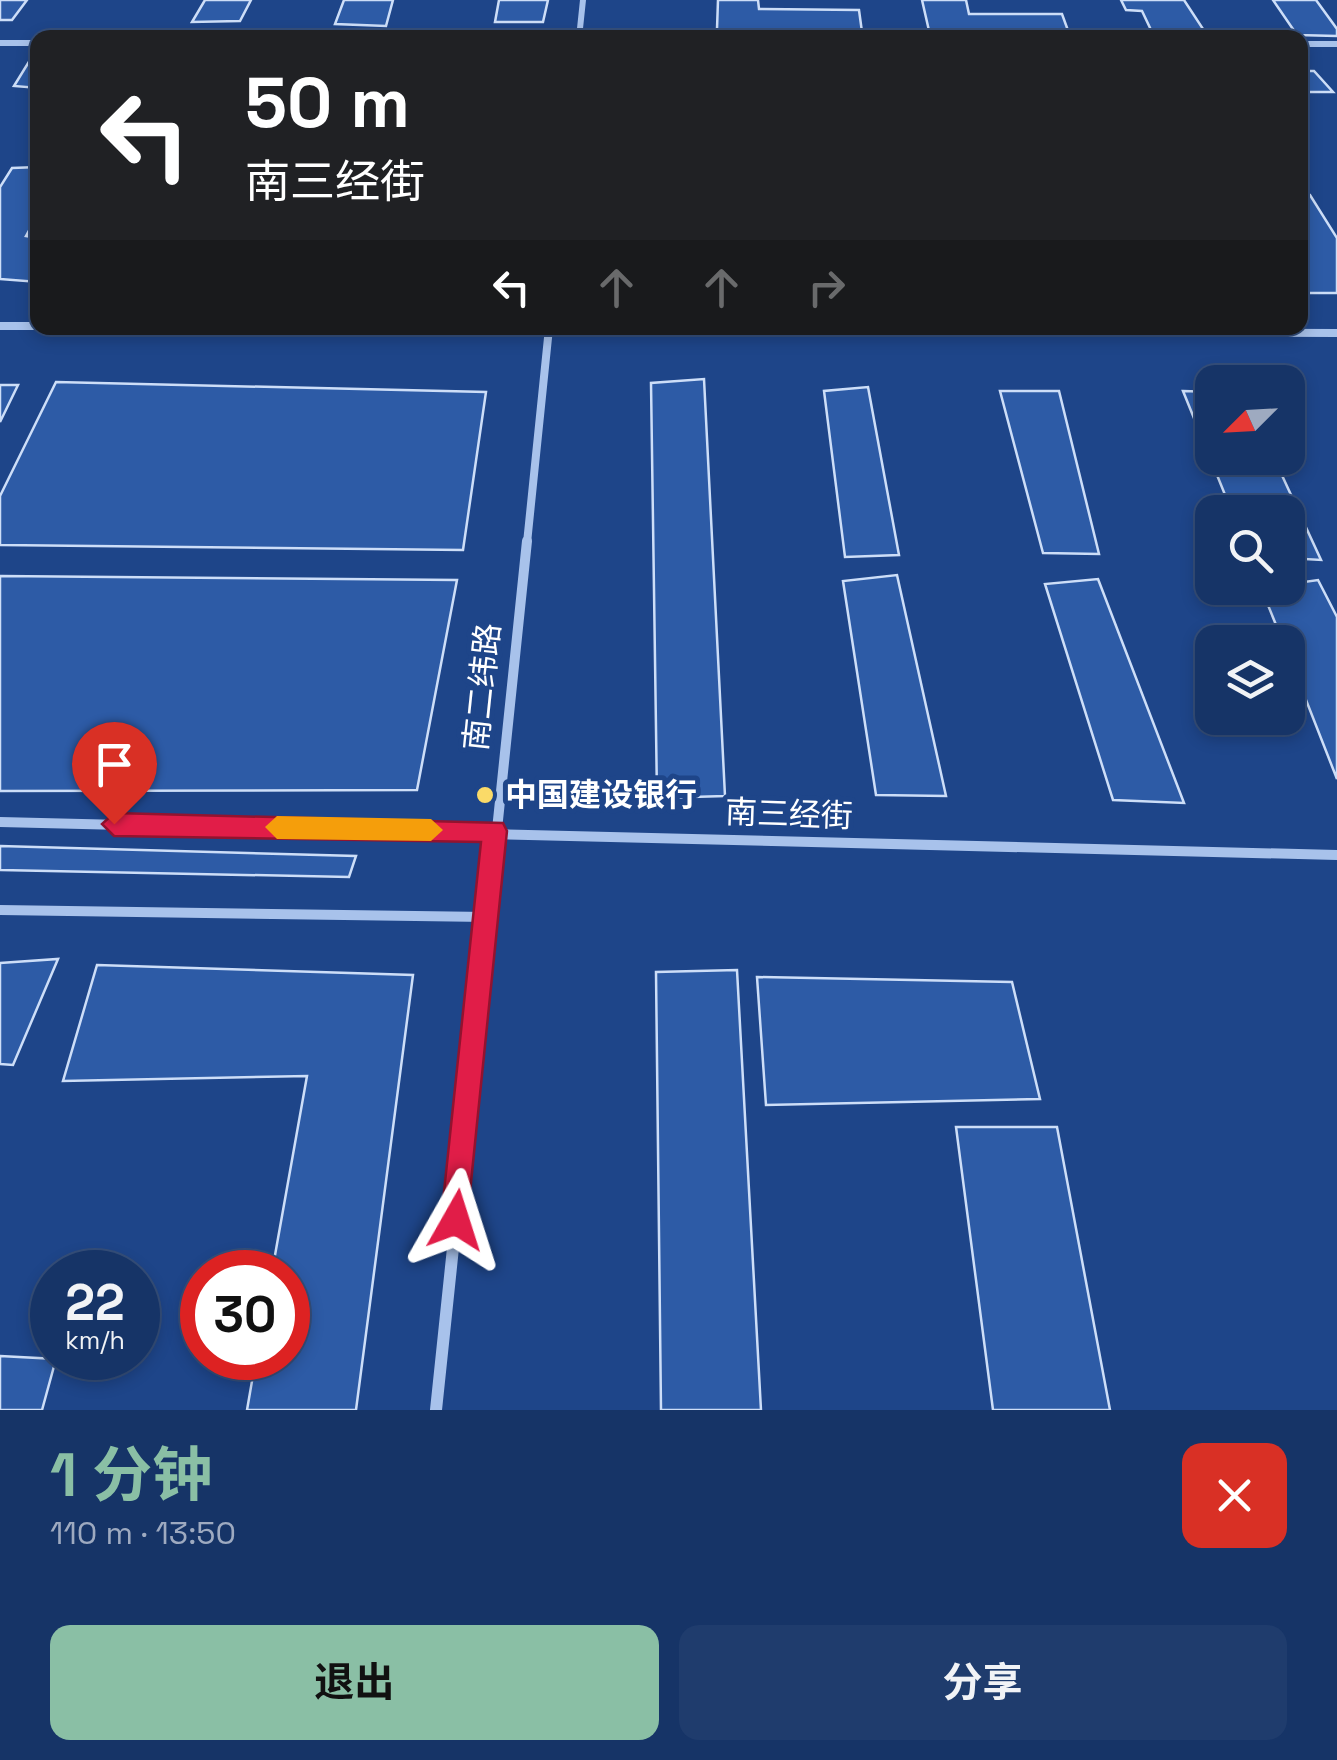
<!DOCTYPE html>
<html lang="zh">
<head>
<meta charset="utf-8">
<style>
	:root { --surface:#163467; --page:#1f3c6d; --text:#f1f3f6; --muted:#9eaac0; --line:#354f7b; --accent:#8abfa5 }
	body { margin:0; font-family:"Space Grotesk","Noto Sans SC",sans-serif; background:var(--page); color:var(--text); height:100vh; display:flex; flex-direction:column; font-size:38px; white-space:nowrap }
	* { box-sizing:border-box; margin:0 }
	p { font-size:32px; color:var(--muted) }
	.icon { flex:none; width:55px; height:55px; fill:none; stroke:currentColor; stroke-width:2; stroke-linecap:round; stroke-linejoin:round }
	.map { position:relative; height:1410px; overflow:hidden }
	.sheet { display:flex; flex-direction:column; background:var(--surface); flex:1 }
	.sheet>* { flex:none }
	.banner { position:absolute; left:30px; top:30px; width:1278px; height:305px; border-radius:20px; box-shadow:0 5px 15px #0003,0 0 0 2px var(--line); background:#202124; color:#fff; overflow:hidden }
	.needle { width:65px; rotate:246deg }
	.fabs { position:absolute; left:1195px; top:365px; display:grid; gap:20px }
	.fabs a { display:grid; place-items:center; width:110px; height:110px; border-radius:20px; background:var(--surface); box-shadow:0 5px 15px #0003,0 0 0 2px var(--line); font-size:50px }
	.speed { position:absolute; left:30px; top:1250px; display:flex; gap:20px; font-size:50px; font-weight:700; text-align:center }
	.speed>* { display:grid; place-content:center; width:130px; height:130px; border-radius:50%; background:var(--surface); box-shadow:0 5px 15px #0003,0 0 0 2px var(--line); line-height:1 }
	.speed small { font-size:25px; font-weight:400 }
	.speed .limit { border:15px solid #d22; background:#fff; color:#111 }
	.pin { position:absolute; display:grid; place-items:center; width:85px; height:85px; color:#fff; margin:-102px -42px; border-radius:50% 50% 50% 0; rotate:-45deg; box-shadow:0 0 10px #0007 }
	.pin .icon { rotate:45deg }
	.me { position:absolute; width:110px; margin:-55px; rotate:6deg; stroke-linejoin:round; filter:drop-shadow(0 0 8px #0008) }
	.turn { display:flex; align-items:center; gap:35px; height:210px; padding:0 50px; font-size:45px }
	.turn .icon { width:130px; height:130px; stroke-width:2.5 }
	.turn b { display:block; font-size:70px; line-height:85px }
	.lanes { display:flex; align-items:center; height:95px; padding:0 50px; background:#0003; justify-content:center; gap:50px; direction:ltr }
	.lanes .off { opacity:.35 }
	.round { display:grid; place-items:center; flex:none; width:105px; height:105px; border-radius:20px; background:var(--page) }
	.headline { display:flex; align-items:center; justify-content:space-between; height:170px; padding:0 50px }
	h1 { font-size:60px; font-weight:700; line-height:75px; color:var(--accent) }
	.primary-button { display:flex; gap:20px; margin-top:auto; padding:20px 50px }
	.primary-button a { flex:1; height:115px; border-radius:20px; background:var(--accent); color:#111; font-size:40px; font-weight:700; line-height:115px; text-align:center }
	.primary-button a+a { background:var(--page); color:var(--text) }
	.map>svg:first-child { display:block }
</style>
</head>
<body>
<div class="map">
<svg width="1337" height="1410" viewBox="0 0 1337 1410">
	<rect width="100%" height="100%" fill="#1e4589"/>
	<!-- building -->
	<g fill="#2d5ba6" stroke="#cddef8" stroke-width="2.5">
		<path d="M0,0H27L12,20H0Z"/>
		<path d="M205,0H251L240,21L192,22Z"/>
		<path d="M344,0H393L386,26L335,24Z"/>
		<path d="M499,0H548L543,22H495Z"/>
		<path d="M718,0H758L759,9L859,10L862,32L717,29Z"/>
		<path d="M922,0H966L969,14H1062L1070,36L930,35Z"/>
		<path d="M1121,0H1184L1207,35L1152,32L1142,11L1126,10Z"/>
		<path d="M1273,0H1316L1337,29V36L1297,35Z"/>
		<path d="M30,60H38V88L14,86Z"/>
		<path d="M1300,71H1314L1333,92H1300Z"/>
		<path d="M38,167V214L26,236L38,238V282L0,279V187L12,168Z"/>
		<path d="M1300,195H1310L1337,238V293H1300Z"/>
		<path d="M704,379L725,796L657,798L651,383Z"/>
		<path d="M56,382L486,392L463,550L0,545V496Z"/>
		<path d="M0,385H18L0,422Z"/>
		<path d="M868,387L899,555L845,557L824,391Z"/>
		<path d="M1000,391H1059L1099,554L1043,553Z"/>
		<path d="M1183,391L1212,392V458H1274L1321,560L1288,558V512H1232Z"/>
		<path d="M897,575L946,796L876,795L843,581Z"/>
		<path d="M0,576L457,580L417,790L0,791Z"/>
		<path d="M1098,579L1184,803L1113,800L1045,584Z"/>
		<path d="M1318,580L1337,617V779L1288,654V642H1283L1261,588Z"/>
		<path d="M0,846L356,856L349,877L0,870Z"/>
		<path d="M58,959L13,1065L0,1064V963Z"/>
		<path d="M97,965L413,975L356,1410H247L256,1358H288V1272H272L307,1076L63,1081Z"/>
		<path d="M737,970L761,1410H661L656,972Z"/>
		<path d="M757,977L1012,982L1040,1099L766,1105Z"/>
		<path d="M956,1127H1057L1110,1410H993Z"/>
		<path d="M0,1356L56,1359L42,1410H0Z"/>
	</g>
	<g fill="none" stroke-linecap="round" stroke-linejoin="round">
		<!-- minor-far3 -->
		<g stroke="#a8c2eb" stroke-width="6">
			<path d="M579,38L583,0"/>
			<path d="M0,43H38"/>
			<path d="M1300,44H1337"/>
		</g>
		<!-- minor-far2 -->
		<g stroke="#a8c2eb" stroke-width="8">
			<path d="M0,326H38"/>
			<path d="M175,328L1337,333"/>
			<path d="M527,543L549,328"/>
		</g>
		<!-- minor-far1 -->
		<g stroke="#a8c2eb" stroke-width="10">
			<path d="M0,822L1337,855"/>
			<path d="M0,910L487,917"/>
			<path d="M487,926L527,541"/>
		</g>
		<!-- minor -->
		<path stroke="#a8c2eb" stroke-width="12" d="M436,1410L487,924"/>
	</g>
	<!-- route -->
	<path fill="#e11d48" stroke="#92132f" stroke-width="2.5" d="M114,813L503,823L507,831L466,1231L456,1235L445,1231L441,1220L481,842L114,836L102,824Z"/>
	<!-- slow -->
	<path fill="#f59e0b" d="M277,816L431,819L443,830L431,841L277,839L265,827Z"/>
	<!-- markers -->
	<circle fill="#fada68" stroke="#1e4589" stroke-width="4" cx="485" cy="795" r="10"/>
	<g text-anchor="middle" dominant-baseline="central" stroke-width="10" stroke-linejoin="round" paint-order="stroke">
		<!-- street labels -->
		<g font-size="32" fill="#fff" stroke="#1e4589">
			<text transform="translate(482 687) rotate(-84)">南二纬路</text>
			<text transform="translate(789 814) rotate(2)">南三经街</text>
		</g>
		<!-- poi labels -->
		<g font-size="32" font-weight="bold" fill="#fff" stroke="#1e4589" text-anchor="start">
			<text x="505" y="795">中国建设银行</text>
		</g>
	</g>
</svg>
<div class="fabs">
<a><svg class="needle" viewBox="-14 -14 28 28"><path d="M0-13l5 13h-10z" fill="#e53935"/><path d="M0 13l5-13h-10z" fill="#9eaac0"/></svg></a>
<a><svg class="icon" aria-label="search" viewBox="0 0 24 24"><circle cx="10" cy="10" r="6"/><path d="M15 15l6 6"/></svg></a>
<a><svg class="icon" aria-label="layers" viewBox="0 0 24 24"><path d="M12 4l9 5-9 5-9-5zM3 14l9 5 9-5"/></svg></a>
</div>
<div class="speed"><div>22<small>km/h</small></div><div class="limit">30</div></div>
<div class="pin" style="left:114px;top:824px;background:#d93025"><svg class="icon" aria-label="arrive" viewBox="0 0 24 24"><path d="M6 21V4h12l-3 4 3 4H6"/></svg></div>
<svg class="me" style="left:456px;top:1220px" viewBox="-20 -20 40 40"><path d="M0-17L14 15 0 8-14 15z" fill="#e11d48" stroke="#fff" stroke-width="4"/></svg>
<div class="banner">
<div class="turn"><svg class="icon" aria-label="left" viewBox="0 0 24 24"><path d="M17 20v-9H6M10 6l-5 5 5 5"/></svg><div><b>50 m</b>南三经街</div></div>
<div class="lanes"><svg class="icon" aria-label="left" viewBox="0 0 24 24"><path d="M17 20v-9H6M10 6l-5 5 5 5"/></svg><svg class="icon off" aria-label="ahead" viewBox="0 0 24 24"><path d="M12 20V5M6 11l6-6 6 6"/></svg><svg class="icon off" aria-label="ahead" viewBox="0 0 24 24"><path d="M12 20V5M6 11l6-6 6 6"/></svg><svg class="icon off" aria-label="right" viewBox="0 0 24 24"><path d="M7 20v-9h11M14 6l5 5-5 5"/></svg></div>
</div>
</div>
<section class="sheet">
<div class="headline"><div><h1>1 分钟</h1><p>110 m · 13:50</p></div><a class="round" style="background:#d93025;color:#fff"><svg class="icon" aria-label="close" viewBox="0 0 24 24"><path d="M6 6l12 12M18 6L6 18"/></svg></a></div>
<div class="primary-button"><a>退出</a><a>分享</a></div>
</section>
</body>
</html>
